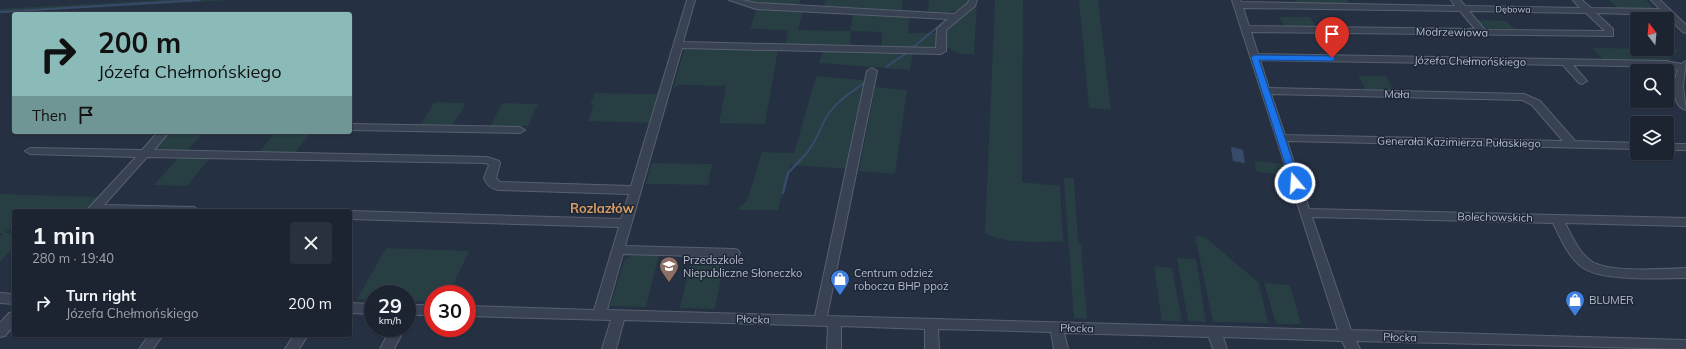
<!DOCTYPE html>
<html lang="en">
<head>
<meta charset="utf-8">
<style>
	:root { --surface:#1c2432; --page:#29303e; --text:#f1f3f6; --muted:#a0a4ac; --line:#3a414d }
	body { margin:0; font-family:Mulish,sans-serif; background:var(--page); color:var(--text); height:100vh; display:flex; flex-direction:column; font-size:15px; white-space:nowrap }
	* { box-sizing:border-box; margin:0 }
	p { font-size:13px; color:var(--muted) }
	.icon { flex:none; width:22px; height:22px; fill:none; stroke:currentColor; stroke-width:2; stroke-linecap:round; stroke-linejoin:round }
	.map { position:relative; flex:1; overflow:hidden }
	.drawer { position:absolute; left:12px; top:209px; width:340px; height:128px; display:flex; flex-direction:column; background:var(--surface); border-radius:4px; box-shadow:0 1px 3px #0004,0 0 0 1px var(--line) }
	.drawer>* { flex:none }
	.hud { position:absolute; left:12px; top:12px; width:340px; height:122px; border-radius:4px; box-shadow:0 1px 3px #0004,0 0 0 1px var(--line); background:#8bbbb9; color:#111; overflow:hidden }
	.needle { width:26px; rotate:344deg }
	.fabs { position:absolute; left:1630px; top:12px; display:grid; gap:8px }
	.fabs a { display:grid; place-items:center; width:44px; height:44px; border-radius:4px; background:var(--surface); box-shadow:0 1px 3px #0004,0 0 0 1px var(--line); font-size:20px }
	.speed { position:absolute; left:364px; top:285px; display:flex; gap:8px; font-size:20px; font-weight:700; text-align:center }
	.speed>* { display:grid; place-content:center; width:52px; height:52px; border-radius:50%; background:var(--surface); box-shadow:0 1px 3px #0004,0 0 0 1px var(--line); line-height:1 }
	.speed small { font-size:10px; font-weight:400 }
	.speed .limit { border:6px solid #d22; background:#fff; color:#111 }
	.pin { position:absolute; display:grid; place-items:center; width:34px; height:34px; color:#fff; margin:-41px -17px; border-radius:50% 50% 50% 0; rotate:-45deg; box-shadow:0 0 4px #0007 }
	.pin .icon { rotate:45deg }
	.me { position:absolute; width:44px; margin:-22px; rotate:342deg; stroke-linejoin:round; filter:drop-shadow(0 0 3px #0008) }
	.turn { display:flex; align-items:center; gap:14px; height:84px; padding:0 20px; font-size:18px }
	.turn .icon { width:52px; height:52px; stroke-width:2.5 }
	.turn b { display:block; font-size:28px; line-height:34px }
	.then { display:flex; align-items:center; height:38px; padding:0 20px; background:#0003; gap:8px; font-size:15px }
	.round { display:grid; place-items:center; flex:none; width:42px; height:42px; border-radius:4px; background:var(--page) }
	.head { display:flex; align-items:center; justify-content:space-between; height:68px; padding:0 20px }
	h1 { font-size:24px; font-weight:700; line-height:30px }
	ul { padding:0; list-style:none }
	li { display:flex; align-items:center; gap:12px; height:52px; padding:0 20px }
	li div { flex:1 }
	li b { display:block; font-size:15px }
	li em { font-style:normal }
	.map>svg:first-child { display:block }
</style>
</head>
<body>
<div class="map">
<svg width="1686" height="349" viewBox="0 0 1686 349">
	<rect width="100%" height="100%" fill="#253042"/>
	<!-- green -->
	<g fill="#273e43">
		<path d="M161,0H233L0,13V9Z"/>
		<path d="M742,0H800L799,5L750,3Z"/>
		<path d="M825,0H903L902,10L824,6Z"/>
		<path d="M929,0H968V3C952,15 947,13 928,12Z"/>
		<path d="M995,0H1023L1022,182L1060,186L1063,242C1038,241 1007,245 985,233Z"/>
		<path d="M1079,0H1098L1111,110L1089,108Z"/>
		<path d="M1295,0H1347L1350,4L1297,3Z"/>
		<path d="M1609,0H1646L1653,8L1651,9H1619Z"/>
		<path d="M977,4L974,54H960L946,47V30Z"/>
		<path d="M757,8L803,10L798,30L850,31L853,13L910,16L908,33H937L936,47L930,50L882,49V32L851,31L850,48L785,47L788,30L750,29Z"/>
		<path d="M1279,17H1310L1317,28L1285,27Z"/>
		<path d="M1476,20L1506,21L1517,31C1499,31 1488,34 1476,20Z"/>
		<path d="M685,47L778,49L765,124L719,123L726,86L680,85L673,88Z"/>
		<path d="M1592,48L1679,49L1669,61L1604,60Z"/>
		<path d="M823,51L913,52L910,70L819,63Z"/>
		<path d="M816,76L865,80L848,169L791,165L778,210H736L747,201L762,152L794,153Z"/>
		<path d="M1358,76H1386L1394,91L1366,90Z"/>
		<path d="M875,87L907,90L895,174L859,171Z"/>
		<path d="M595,93L660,94L652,123L588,121L594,105H590Z"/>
		<path d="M434,102L466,103L452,126L421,125Z"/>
		<path d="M502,103L538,104L528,126L490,127Z"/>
		<path d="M168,132H204L187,151H158L155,147Z"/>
		<path d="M275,132H311L295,153H259Z"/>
		<path d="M179,157H211L187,186L154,185Z"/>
		<path d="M1254,161L1286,164L1290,176L1257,172Z"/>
		<path d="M652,163L712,164L708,185L646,184Z"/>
		<path d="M1064,178H1074L1078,243L1081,244L1087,319L1074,318Z"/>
		<path d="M0,194L101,197L88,211H14V226L4,233H14V247L0,262V237L3,233H0Z"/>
		<path d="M1195,236L1205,237L1259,283L1268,323L1213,322Z"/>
		<path d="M386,248L469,251L449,294H433V301H407V294H373V300L357,299Z"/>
		<path d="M633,255H659L646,307L610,306L625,259Z"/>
		<path d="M692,256L725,257L715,309L680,308Z"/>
		<path d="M1177,258L1196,259L1206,322L1188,321Z"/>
		<path d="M1154,266L1172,268L1182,321H1162Z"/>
		<path d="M1264,283L1290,285L1301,324H1276Z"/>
	</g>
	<!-- water -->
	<path fill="#384a6a" d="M1233,147L1243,150L1245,163L1233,161L1231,148Z"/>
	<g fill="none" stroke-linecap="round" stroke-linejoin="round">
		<!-- stream-far1 -->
		<g stroke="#384a6a" stroke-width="2">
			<path d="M0,12L200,0"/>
			<path d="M912,48L945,21"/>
			<path d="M886,67L905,54"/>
			<path d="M804,156C817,143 819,128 829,113C838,100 852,92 864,83"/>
		</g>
		<!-- stream -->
		<path stroke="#384a6a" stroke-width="2.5" d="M783,193L788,173L805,155"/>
		<!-- minor casing -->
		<g stroke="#57606f" stroke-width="2">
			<g id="minor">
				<path d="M687,0H695L683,42L936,48L937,29L948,19L756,9L729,0H743L756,3L954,14L968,3L969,0H977L975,6L946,30V51L941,54L682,48L625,246L734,249L738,250L740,253L738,256L734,257L623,254L607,310L815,316L867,71L872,68L877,71L827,316L1338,330L1232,0H1240L1241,2L1455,6L1451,0H1460L1465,6L1580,8L1573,0H1582L1591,8L1660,9L1651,0H1660L1686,25V33L1683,32L1665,15L1596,13L1613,29V36L1251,32L1258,54L1666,61L1681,64L1686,61L1683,86L1686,110C1671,106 1673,80 1678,70L1666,67L1573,65L1587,81L1582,84L1579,83L1563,65L1260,60L1269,88L1524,94L1540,101L1575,141L1637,143V149L1287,141L1309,209L1686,218V226L1565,223C1572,236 1579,253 1591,261C1608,273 1664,269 1686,268V278C1660,278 1602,282 1582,267C1568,257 1560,237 1553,223L1312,217L1351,330L1686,340V349L1356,341L1360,349H1346L1342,341L1223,337L1227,349H1213L1209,337L1064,333L1068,349H1054L1051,332L938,329L939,349H925V329L841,326V349H827L828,326L624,320L616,349H602L611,320L467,316V306L594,310L619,227L350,219V211L621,219L629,194L498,190C490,188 487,185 484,178L489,165L486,163L147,157L104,205L194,207L200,211H86L136,157L30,154L25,151L30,148L142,150L158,132H169L154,150L487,157L499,161L500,163L496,178L500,182L631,186ZM1243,8L1460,11L1475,29L1249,26ZM1469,11L1586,13L1605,31L1485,30ZM1271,94L1522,100L1532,105L1563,141L1285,135Z"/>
				<path d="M350,124L520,127L525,130L520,133L350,130Z"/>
				<rect x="1667" y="144" width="19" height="6"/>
				<path d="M0,293L14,294V304L0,303Z"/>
				<path d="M350,303L373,304V314L350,313Z"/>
				<rect x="407" y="305" width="26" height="10"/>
				<path d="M14,312V325L5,336L0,337V323L9,313Z"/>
				<path d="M391,328H405L394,349H380Z"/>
				<path d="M149,335H163L153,349H139Z"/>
				<path d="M294,335H308L299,349H285Z"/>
			</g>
		</g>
		<!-- minor -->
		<use href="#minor" fill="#394252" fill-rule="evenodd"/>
	</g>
	<!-- route -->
	<path fill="#1a73e8" stroke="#114b97" d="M1255,55L1332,56L1336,58L1332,61L1259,60L1300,183L1298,185H1292L1291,183L1251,57Z"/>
	<!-- icons -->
	<defs>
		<g id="school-pin" transform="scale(1)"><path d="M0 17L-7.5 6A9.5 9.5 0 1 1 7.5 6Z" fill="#8d6e63" stroke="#1e2737"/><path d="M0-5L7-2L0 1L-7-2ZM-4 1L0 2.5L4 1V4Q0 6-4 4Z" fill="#fff"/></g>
		<g id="shop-pin" transform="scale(1)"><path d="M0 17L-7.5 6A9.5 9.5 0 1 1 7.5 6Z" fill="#3f7fe0" stroke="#1e2737"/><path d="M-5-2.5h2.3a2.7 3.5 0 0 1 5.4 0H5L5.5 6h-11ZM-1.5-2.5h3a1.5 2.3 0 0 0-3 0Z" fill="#fff"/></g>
	</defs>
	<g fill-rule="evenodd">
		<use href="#school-pin" x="669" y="266"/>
		<use href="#shop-pin" x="840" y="279"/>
		<use href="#shop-pin" x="1575" y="300"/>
	</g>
	<g text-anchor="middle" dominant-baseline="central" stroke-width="3" stroke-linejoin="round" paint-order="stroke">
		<!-- far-street labels -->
		<g font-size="9" fill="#b6bdcc" stroke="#1e2737">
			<text transform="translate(1513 9) rotate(1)">Dębowa</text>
		</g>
		<!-- street labels -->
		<g font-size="11" fill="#b6bdcc" stroke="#1e2737">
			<text transform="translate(1452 32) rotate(1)">Modrzewiowa</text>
			<text transform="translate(1470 61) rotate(1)">Józefa Chełmońskiego</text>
			<text transform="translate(1397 94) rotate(1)">Mała</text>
			<text transform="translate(1459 142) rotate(1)">Generała Kazimierza Pułaskiego</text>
			<text transform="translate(1495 217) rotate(1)">Bolechowskich</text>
			<text transform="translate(753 319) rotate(2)">Płocka</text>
			<text transform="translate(1077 328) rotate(2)">Płocka</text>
			<text transform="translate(1400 337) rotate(2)">Płocka</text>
		</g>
		<!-- poi labels -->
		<g font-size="11" fill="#b6bdcc" stroke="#1e2737" text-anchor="start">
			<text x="683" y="260">Przedszkole<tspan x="683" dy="13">Niepubliczne Słoneczko</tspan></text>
			<text x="854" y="273">Centrum odzież<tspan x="854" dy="13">robocza BHP ppoż</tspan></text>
			<text x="1589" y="300">BLUMER</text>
		</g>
		<!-- quarter labels -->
		<g font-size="13" font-weight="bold" fill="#db9e62" stroke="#1e2737">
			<text x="602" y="208">Rozlazłów</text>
		</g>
	</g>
</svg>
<div class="fabs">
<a><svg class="needle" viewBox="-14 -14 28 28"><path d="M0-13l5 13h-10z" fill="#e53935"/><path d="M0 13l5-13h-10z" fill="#a0a4ac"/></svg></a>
<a><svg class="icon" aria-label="search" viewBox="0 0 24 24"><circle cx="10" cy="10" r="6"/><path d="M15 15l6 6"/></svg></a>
<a><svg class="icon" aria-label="layers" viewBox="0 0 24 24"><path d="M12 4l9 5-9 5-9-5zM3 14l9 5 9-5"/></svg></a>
</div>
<div class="speed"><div>29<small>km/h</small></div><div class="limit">30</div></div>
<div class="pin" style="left:1332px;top:58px;background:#d93025"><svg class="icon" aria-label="arrive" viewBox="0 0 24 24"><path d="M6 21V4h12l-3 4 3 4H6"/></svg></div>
<svg class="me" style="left:1295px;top:183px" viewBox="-20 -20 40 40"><circle r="17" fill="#1a73e8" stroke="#fff" stroke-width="3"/><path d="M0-11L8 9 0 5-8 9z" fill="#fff"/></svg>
<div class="hud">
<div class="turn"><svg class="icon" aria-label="right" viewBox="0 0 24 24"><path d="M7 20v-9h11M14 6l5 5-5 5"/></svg><div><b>200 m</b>Józefa Chełmońskiego</div></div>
<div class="then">Then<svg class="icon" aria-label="arrive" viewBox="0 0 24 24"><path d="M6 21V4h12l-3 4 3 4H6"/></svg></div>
</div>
<section class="drawer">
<div class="head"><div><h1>1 min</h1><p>280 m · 19:40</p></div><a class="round"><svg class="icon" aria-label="close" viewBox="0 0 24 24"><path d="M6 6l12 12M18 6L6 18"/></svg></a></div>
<ul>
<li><svg class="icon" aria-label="right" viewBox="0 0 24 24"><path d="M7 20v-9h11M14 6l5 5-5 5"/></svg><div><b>Turn right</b><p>Józefa Chełmońskiego</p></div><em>200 m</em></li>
</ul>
</section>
</div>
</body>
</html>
